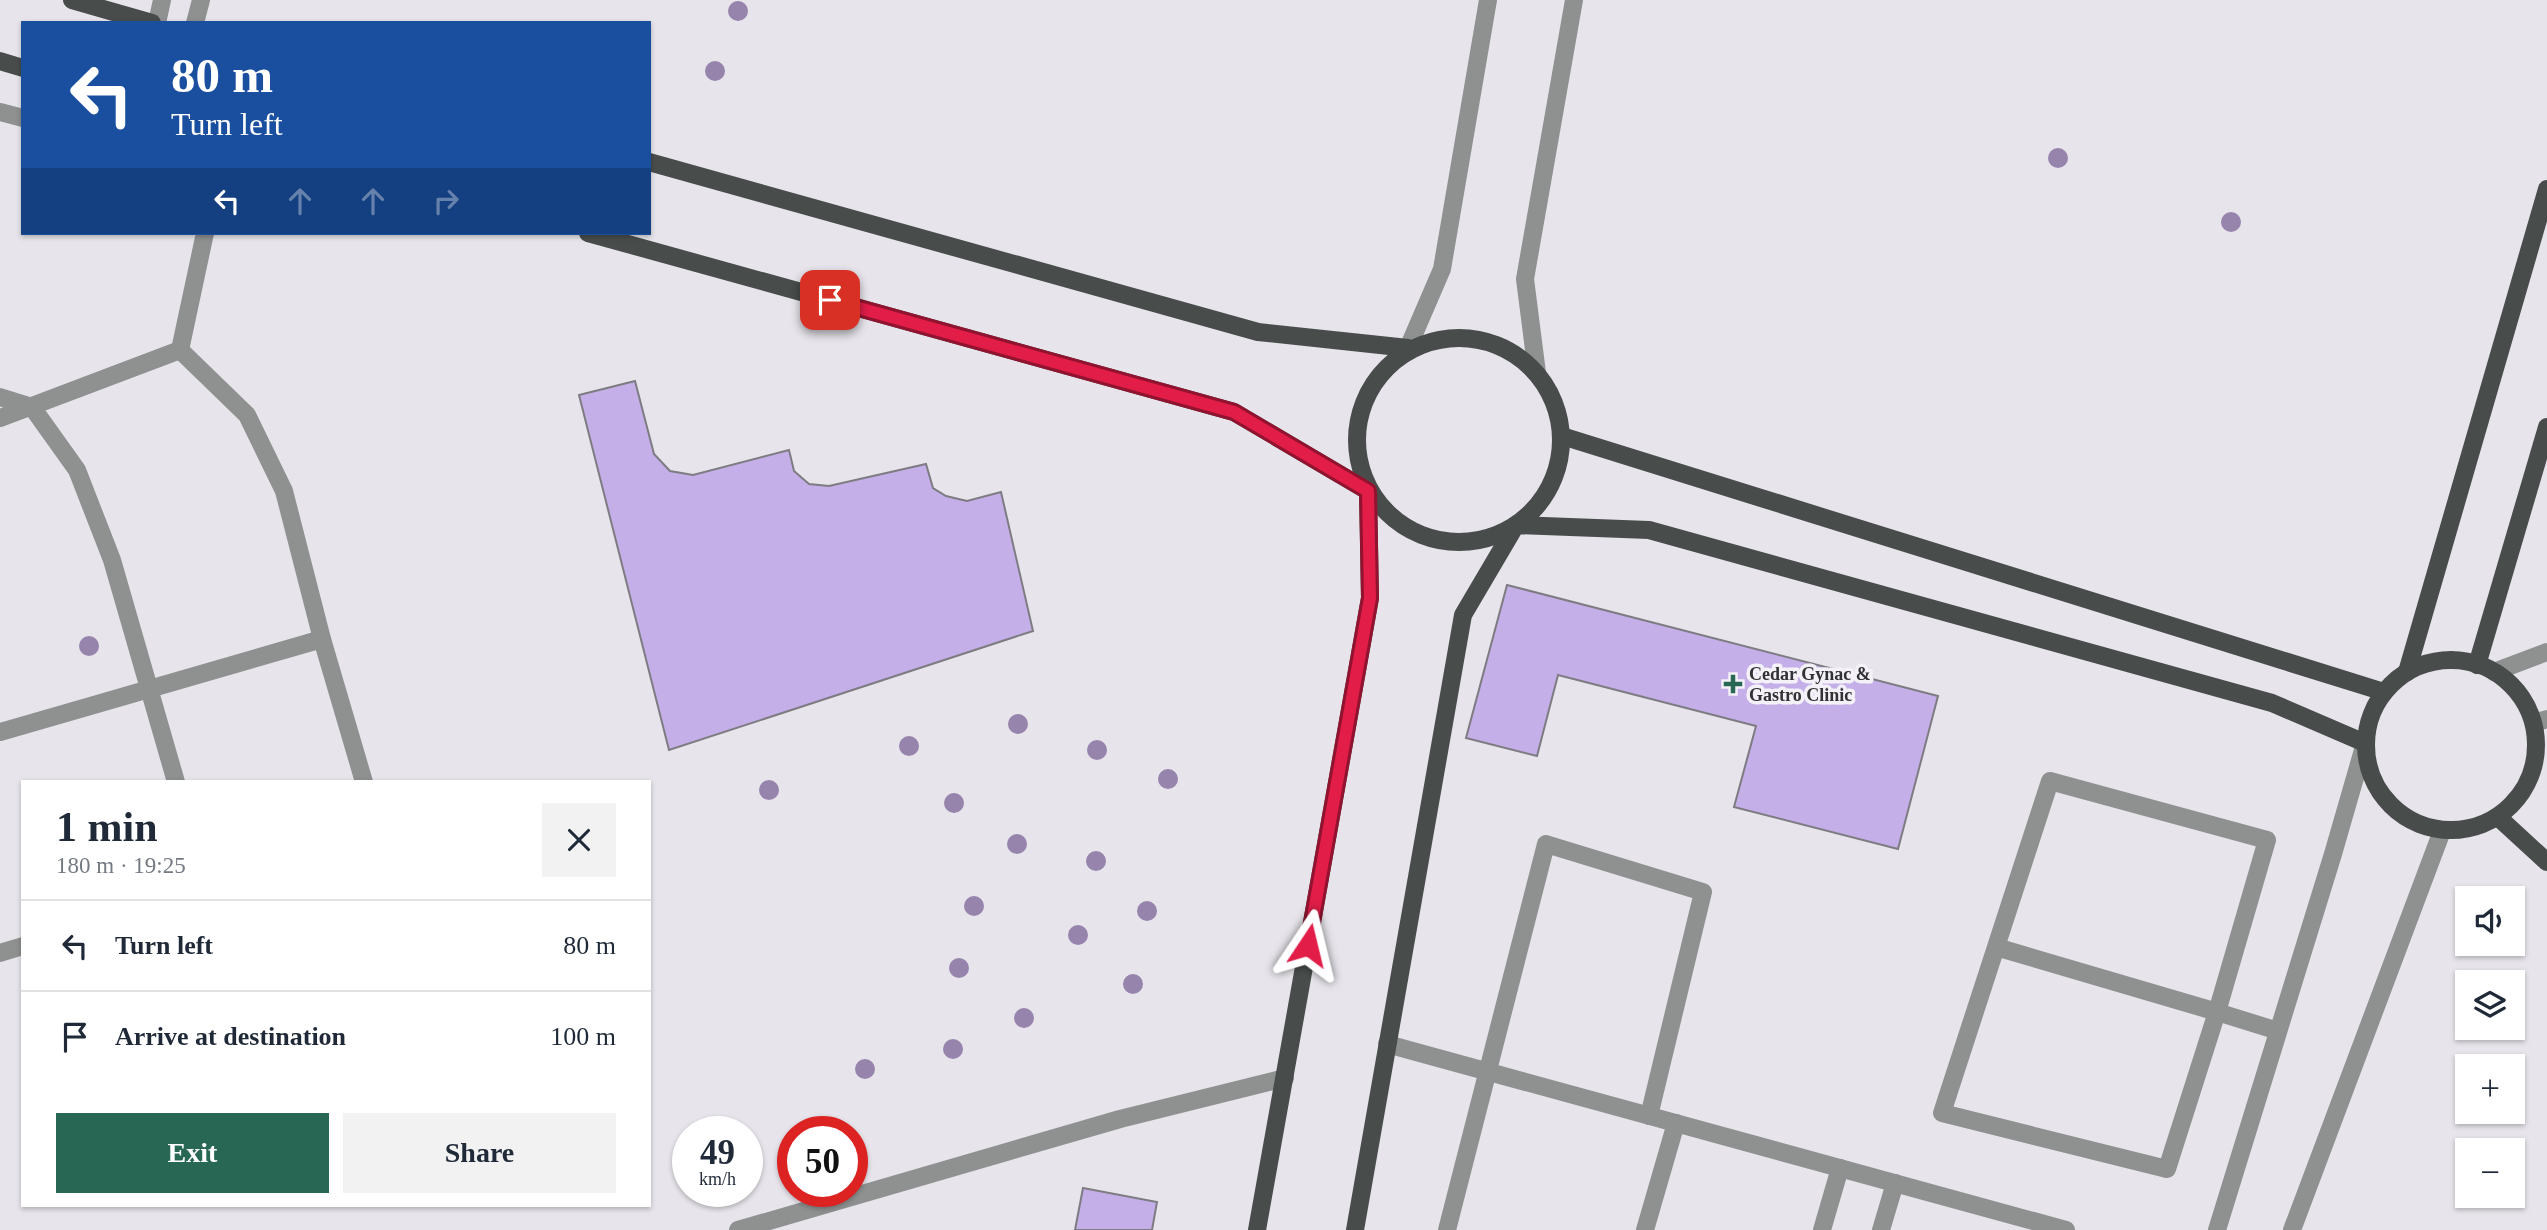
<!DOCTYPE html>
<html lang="en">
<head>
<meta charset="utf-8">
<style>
	:root { --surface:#fff; --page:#f2f2f3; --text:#1f2937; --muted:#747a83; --line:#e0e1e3; --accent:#286754 }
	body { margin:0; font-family:Georgia,serif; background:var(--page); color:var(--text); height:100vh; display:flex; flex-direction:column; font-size:26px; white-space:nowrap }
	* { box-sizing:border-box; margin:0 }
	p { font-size:23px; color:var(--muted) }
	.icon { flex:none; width:38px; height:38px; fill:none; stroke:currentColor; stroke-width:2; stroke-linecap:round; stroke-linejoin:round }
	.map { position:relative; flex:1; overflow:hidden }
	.details { position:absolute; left:21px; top:780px; width:630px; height:427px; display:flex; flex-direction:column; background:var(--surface); border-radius:0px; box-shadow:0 2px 5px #0004 }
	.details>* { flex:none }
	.guide { position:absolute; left:21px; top:21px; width:630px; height:214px; border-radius:0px; box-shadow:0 2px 5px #0004; background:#1a4fa0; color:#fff; overflow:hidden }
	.controls { position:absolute; left:2455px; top:886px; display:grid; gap:14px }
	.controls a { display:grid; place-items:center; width:70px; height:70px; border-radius:0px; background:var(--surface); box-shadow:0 2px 5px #0004; font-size:35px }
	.speed { position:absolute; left:672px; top:1116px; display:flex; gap:14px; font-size:35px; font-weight:700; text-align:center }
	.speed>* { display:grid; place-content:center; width:91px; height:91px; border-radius:50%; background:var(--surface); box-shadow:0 2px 5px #0004; line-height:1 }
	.speed small { font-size:18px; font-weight:400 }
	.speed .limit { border:10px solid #d22; background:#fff; color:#111 }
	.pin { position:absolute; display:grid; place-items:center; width:60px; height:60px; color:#fff; margin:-30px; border-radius:14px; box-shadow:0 4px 10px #0006 }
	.me { position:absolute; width:77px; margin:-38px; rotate:10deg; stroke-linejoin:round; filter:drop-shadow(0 0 5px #0008) }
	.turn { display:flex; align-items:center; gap:24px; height:147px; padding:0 35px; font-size:32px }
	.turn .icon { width:91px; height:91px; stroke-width:2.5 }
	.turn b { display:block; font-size:49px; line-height:60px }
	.lanes { display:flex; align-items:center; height:66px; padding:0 35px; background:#0003; justify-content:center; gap:35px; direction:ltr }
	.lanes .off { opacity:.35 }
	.round { display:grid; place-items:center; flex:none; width:74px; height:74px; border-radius:0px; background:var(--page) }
	.head { display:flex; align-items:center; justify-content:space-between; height:119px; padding:0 35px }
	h1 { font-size:42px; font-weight:700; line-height:52px }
	.primary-button { display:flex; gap:14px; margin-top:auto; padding:14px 35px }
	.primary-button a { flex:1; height:80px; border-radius:0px; background:var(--accent); color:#fff; font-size:28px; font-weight:700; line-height:80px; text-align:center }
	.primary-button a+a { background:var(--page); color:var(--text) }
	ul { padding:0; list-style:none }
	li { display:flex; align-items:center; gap:21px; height:91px; padding:0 35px; border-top:2px solid var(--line) }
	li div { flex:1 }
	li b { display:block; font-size:26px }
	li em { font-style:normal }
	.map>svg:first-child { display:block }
</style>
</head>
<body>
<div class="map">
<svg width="2547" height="1230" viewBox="0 0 2547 1230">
	<rect width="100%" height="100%" fill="#e7e5eb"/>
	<!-- building -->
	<g fill="#c4afe9" stroke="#7e7c82" stroke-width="2">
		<path d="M635,381L654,454L670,471L693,475L789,450L794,471L809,484L829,486L926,464L933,488L946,496L967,501L1001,492L1033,631L669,750L579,395Z"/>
		<path d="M1507,585L1938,696L1898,849L1734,807L1756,726L1558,675L1537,756L1466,738Z"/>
		<path d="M1083,1188L1157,1202L1152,1230H1075Z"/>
	</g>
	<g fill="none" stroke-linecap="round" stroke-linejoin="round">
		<!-- minor -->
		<g stroke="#8e9190" stroke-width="18">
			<path d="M157,23L162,0"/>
			<path d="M195,23L201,0"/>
			<path d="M0,112L23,118"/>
			<path d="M1408,348L1442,269L1488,0"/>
			<path d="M180,350L247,415L284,491L322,639L364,782"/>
			<path d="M180,350L205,233"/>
			<path d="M1537,373L1525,279L1574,0"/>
			<path d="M0,397L32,407L77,470L112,560L176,782"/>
			<path d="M0,418L180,350"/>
			<path d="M2494,672L2547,652"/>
			<path d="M2534,723L2547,719"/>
			<path d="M0,732L322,639"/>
			<path d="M1996,947L2217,1012L2267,840L2050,781L1942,1113L2167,1169L2217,1012L2278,1031"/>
			<path d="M0,953L23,946"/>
			<path d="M1387,1044L2066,1230"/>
			<path d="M738,1230L1120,1119L1285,1078"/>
			<path d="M1447,1230L1546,844L1703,892L1649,1116"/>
			<path d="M1645,1230L1676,1123"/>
			<path d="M1822,1230L1840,1168"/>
			<path d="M1881,1230L1895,1183"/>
			<path d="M2217,1230L2333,854L2365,743"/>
			<path d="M2292,1230L2442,831"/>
		</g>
		<!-- major -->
		<g stroke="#484d4b" stroke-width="18">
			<path d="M72,0L152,23"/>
			<path d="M0,61L23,68"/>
			<path d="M649,162L1258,332L1408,348"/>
			<path d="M588,233L1234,412L1368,491L1370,598L1257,1230"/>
			<circle cx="1459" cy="440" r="102"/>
			<path d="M1562,436L2384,692"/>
			<circle cx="2451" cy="745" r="85"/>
			<path d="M2477,665L2547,427"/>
			<path d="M2407,672L2547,189"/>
			<path d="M2498,817L2547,862"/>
			<path d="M1355,1230L1463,615L1516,525L1649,530L2272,703L2365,743"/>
		</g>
	</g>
	<!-- trees -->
	<g fill="#9684ad">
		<circle cx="738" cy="11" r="10"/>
		<circle cx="715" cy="71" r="10"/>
		<circle cx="2058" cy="158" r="10"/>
		<circle cx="2231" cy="222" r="10"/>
		<circle cx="89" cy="646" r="10"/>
		<circle cx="1018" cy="724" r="10"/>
		<circle cx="909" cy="746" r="10"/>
		<circle cx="1097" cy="750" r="10"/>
		<circle cx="1168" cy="779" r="10"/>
		<circle cx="769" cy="790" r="10"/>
		<circle cx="954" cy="803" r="10"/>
		<circle cx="1017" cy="844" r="10"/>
		<circle cx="1096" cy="861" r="10"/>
		<circle cx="974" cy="906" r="10"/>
		<circle cx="1147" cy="911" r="10"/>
		<circle cx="1078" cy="935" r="10"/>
		<circle cx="959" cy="968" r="10"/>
		<circle cx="1133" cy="984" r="10"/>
		<circle cx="1024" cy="1018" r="10"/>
		<circle cx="953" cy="1049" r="10"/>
		<circle cx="865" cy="1069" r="10"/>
	</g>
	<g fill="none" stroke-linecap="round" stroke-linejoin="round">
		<!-- route casing -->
		<g stroke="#92132f" stroke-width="18">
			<path id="route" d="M830,300L1234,412L1368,491L1370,598L1308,945"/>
		</g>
		<!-- route -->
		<use href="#route" stroke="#e11d48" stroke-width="12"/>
	</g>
	<!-- markers -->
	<path fill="#286754" stroke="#f4f2f8" stroke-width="2.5" d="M1729.5 673.5h7v7h7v7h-7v7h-7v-7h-7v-7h7z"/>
	<g text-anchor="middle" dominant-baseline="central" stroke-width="7" stroke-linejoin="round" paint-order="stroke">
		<!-- poi labels -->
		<g font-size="18" font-weight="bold" fill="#323134" stroke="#f4f2f8" text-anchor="start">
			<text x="1749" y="674">Cedar Gynac &amp;<tspan x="1749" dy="21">Gastro Clinic</tspan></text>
		</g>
	</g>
</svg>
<div class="controls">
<a><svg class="icon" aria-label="sound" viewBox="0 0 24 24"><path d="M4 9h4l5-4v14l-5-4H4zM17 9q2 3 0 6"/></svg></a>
<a><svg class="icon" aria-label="layers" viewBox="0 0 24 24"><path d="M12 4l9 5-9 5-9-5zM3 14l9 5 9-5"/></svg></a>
<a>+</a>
<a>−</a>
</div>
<div class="speed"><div>49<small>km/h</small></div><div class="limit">50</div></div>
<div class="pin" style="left:830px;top:300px;background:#d93025"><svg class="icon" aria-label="arrive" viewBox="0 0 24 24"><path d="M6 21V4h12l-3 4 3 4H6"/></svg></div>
<svg class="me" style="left:1308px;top:945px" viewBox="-20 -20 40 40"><path d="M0-17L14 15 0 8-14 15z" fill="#e11d48" stroke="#fff" stroke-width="4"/></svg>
<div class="guide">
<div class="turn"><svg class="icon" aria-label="left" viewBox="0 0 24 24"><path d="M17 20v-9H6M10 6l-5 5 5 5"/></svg><div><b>80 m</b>Turn left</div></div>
<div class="lanes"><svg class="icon" aria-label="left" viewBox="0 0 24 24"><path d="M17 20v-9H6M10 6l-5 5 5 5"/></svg><svg class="icon off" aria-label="ahead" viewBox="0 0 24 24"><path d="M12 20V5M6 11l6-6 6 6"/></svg><svg class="icon off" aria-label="ahead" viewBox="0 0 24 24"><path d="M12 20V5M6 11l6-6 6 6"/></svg><svg class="icon off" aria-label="right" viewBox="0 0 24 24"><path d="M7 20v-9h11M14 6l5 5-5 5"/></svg></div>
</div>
<section class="details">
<div class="head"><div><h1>1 min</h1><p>180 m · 19:25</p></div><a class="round"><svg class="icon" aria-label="close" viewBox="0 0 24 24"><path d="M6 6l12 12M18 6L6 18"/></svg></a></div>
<ul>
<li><svg class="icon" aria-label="left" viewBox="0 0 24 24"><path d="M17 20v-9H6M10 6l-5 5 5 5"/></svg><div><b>Turn left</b></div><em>80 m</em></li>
<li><svg class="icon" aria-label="arrive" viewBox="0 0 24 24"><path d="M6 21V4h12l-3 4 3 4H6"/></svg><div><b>Arrive at destination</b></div><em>100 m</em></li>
</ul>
<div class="primary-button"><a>Exit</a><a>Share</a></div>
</section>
</div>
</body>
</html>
